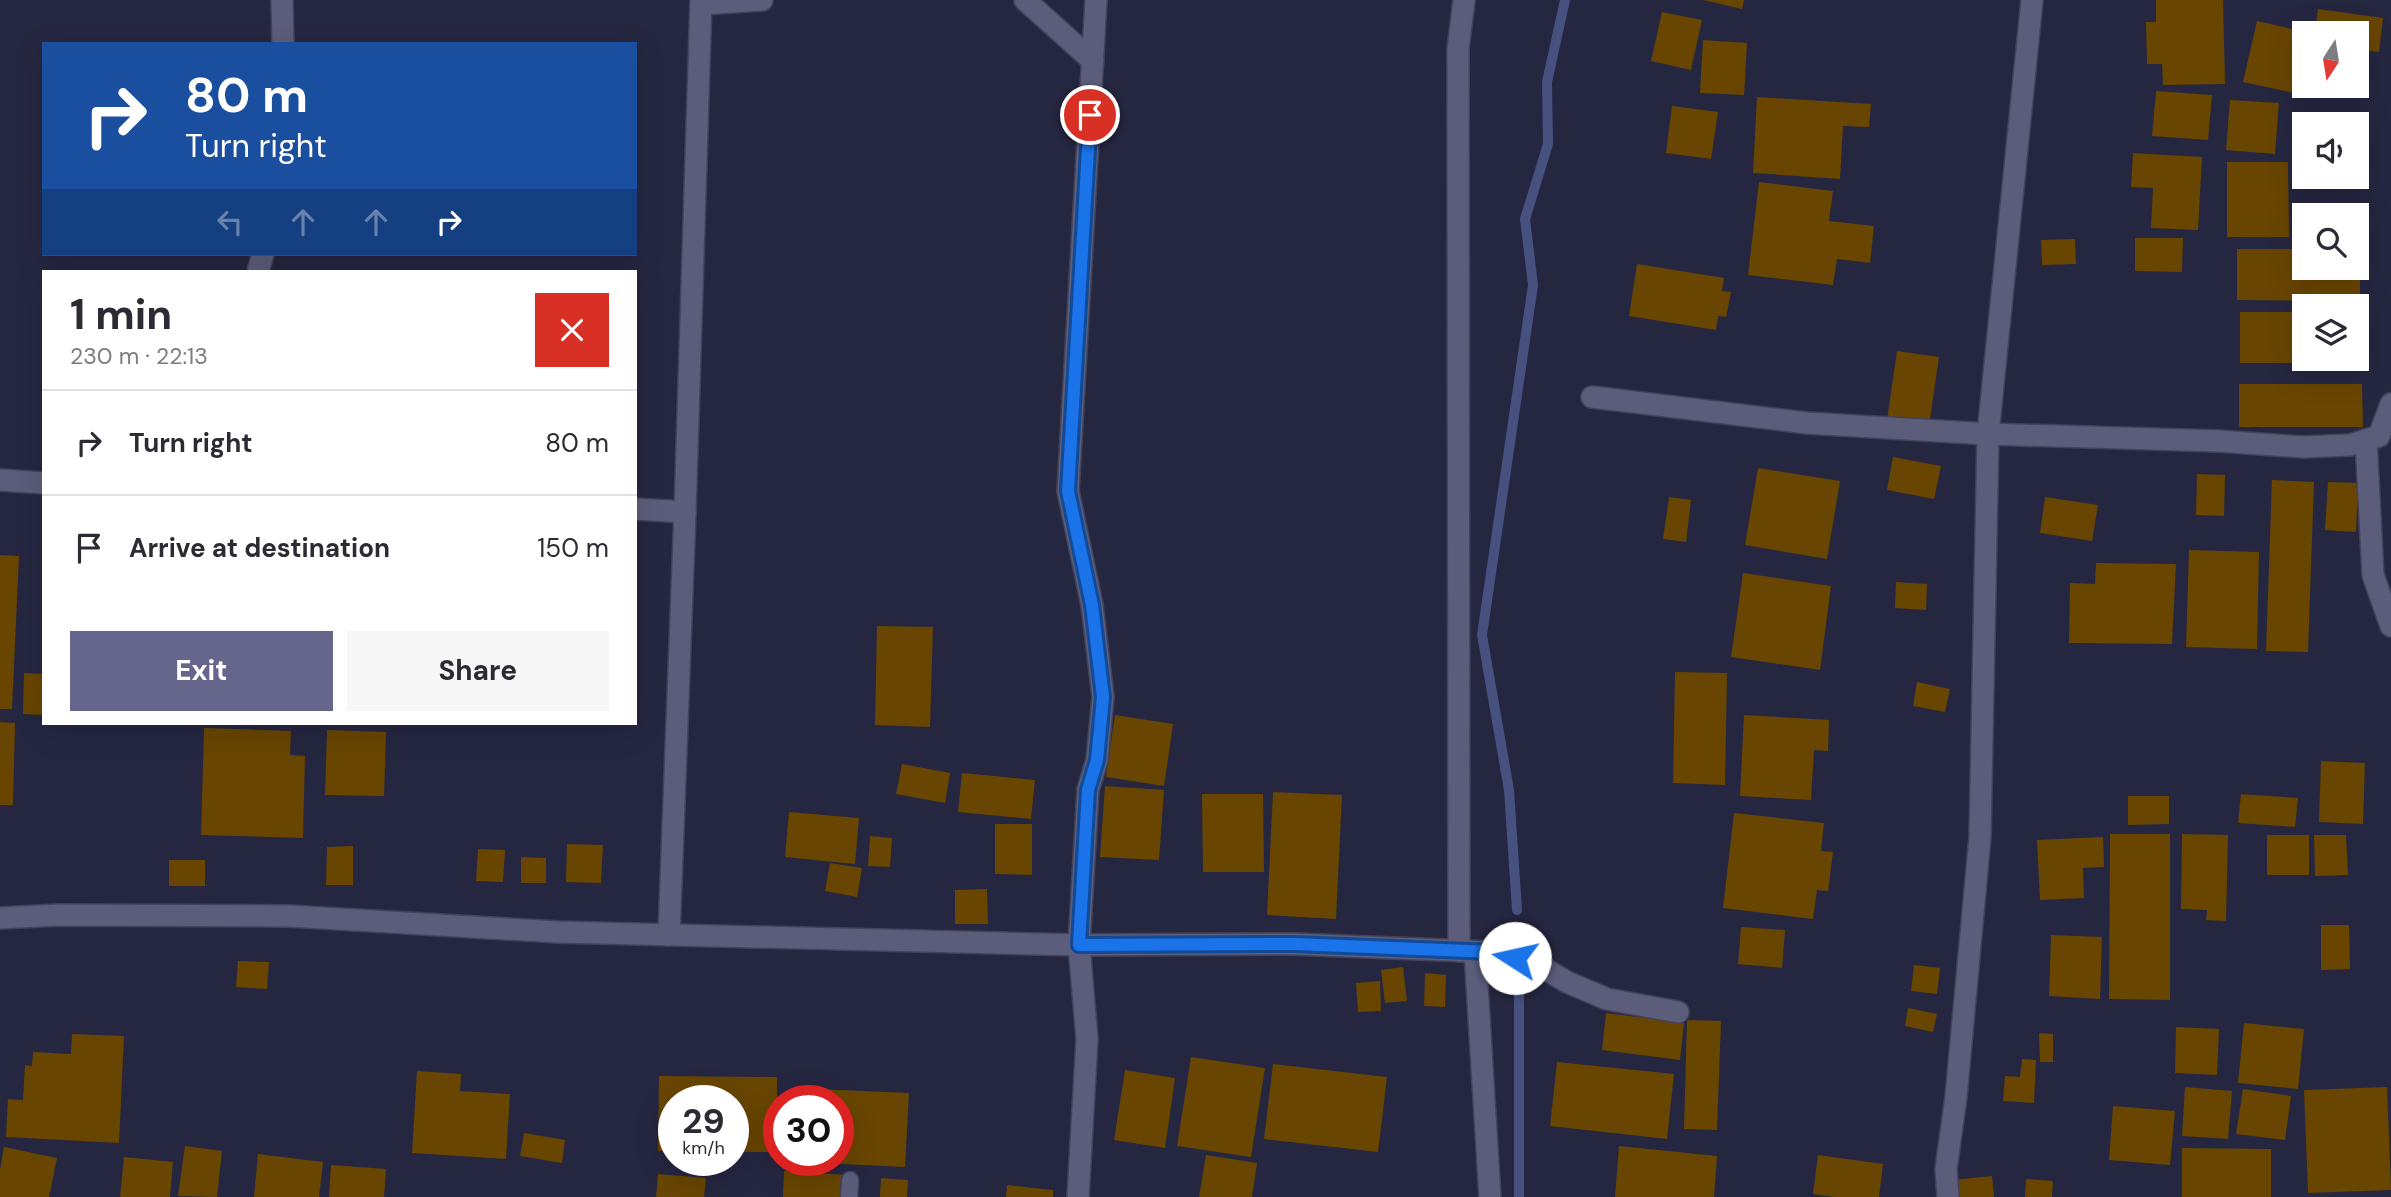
<!DOCTYPE html>
<html lang="en">
<head>
<meta charset="utf-8">
<style>
	:root { --surface:#fff; --page:#f7f7f7; --text:#2b2b33; --muted:#7c7c81; --line:#e1e1e2; --accent:#66668d }
	body { margin:0; font-family:"DM Sans",sans-serif; background:var(--page); color:var(--text); height:100vh; display:flex; flex-direction:column; font-size:26px; white-space:nowrap }
	* { box-sizing:border-box; margin:0 }
	p { font-size:23px; color:var(--muted) }
	.icon { flex:none; width:38px; height:38px; fill:none; stroke:currentColor; stroke-width:2; stroke-linecap:round; stroke-linejoin:round }
	.map { position:relative; flex:1; overflow:hidden }
	.details { position:absolute; left:42px; top:270px; width:595px; height:455px; display:flex; flex-direction:column; background:var(--surface); border-radius:0px; box-shadow:0 7px 28px #0002 }
	.details>* { flex:none }
	.guide { position:absolute; left:42px; top:42px; width:595px; height:214px; border-radius:0px; box-shadow:0 7px 28px #0002; background:#1a4fa0; color:#fff; overflow:hidden }
	.needle { width:46px; rotate:192deg }
	.fabs { position:absolute; left:2292px; top:21px; display:grid; gap:14px }
	.fabs a { display:grid; place-items:center; width:77px; height:77px; border-radius:0px; background:var(--surface); box-shadow:0 7px 28px #0002; font-size:35px }
	.speed { position:absolute; left:658px; top:1085px; display:flex; gap:14px; font-size:35px; font-weight:700; text-align:center }
	.speed>* { display:grid; place-content:center; width:91px; height:91px; border-radius:50%; background:var(--surface); box-shadow:0 7px 28px #0002; line-height:1 }
	.speed small { font-size:18px; font-weight:400 }
	.speed .limit { border:10px solid #d22; background:#fff; color:#111 }
	.pin { position:absolute; display:grid; place-items:center; width:60px; height:60px; color:#fff; margin:-30px; border:4px solid #fff; border-radius:50%; box-shadow:0 2px 7px #0007 }
	.me { position:absolute; width:77px; margin:-38px; rotate:280deg; stroke-linejoin:round; filter:drop-shadow(0 0 5px #0008) }
	.turn { display:flex; align-items:center; gap:24px; height:147px; padding:0 28px; font-size:32px }
	.turn .icon { width:91px; height:91px; stroke-width:2.5 }
	.turn b { display:block; font-size:49px; line-height:60px }
	.lanes { display:flex; align-items:center; height:66px; padding:0 28px; background:#0003; justify-content:center; gap:35px; direction:ltr }
	.lanes .off { opacity:.35 }
	.round { display:grid; place-items:center; flex:none; width:74px; height:74px; border-radius:0px; background:var(--page) }
	.head { display:flex; align-items:center; justify-content:space-between; height:119px; padding:0 28px }
	h1 { font-size:42px; font-weight:700; line-height:52px }
	.button { display:flex; gap:14px; margin-top:auto; padding:14px 28px }
	.button a { flex:1; height:80px; border-radius:0px; background:var(--accent); color:#fff; font-size:28px; font-weight:700; line-height:80px; text-align:center }
	.button a+a { background:var(--page); color:var(--text) }
	ul { padding:0; list-style:none }
	li { display:flex; align-items:center; gap:21px; height:105px; padding:0 28px; border-top:2px solid var(--line) }
	li div { flex:1 }
	li b { display:block; font-size:26px }
	li em { font-style:normal }
	.map>svg:first-child { display:block }
</style>
</head>
<body>
<div class="map">
<svg width="2391" height="1197" viewBox="0 0 2391 1197">
	<rect width="100%" height="100%" fill="#252640"/>
	<g fill="none" stroke-linecap="round" stroke-linejoin="round">
		<!-- stream -->
		<g stroke="#46517f" stroke-width="10">
			<path d="M1517,910L1509,790L1482,635L1533,285L1525,219L1548,144L1547,82L1565,0"/>
			<path d="M1519,966V1197"/>
		</g>
	</g>
	<!-- building -->
	<g fill="#684501">
		<path d="M1703,0H1744L1742,9Z"/>
		<path d="M2156,0H2223L2225,84L2163,85L2162,64H2147L2146,22H2156Z"/>
		<path d="M2318,9L2383,18L2379,52L2357,49V33H2315Z"/>
		<path d="M1662,12L1702,20L1691,70L1651,61Z"/>
		<path d="M2257,21L2305,32V68L2299,94L2243,82Z"/>
		<path d="M1703,40L1747,43L1744,95L1700,93Z"/>
		<path d="M2156,91L2212,95L2208,140L2152,136Z"/>
		<path d="M1757,97L1871,104L1869,127L1843,126L1840,179L1753,173Z"/>
		<path d="M2230,100L2279,103L2275,154L2226,150Z"/>
		<path d="M1672,106L1718,112L1711,159L1666,153Z"/>
		<path d="M2133,153L2202,157L2198,230L2151,228L2153,188L2131,187Z"/>
		<path d="M2227,162H2288L2289,237H2227Z"/>
		<path d="M1759,182L1833,191L1829,221L1874,226L1870,263L1837,259L1833,285L1748,275Z"/>
		<path d="M2135,238H2183L2182,272L2135,271Z"/>
		<path d="M2075,239L2076,264L2042,265L2041,240Z"/>
		<path d="M2237,249H2305V268H2360V301L2237,300Z"/>
		<path d="M1637,264L1724,278L1722,291L1731,292L1726,317L1718,316L1716,330L1629,316Z"/>
		<path d="M2240,312H2305V359H2357V313H2361V363H2240Z"/>
		<path d="M1897,351L1939,357L1929,426L1887,420Z"/>
		<path d="M2239,384H2362L2363,427H2239Z"/>
		<path d="M1893,457L1941,466L1934,499L1887,490Z"/>
		<path d="M1758,468L1840,481L1827,559L1745,545Z"/>
		<path d="M2197,474L2225,475L2224,516L2196,515Z"/>
		<path d="M2272,480L2314,482L2308,652L2266,651Z"/>
		<path d="M2328,482L2358,483L2356,532L2325,530Z"/>
		<path d="M1669,497L1691,500L1686,542L1663,539Z"/>
		<path d="M2045,497L2098,505L2092,541L2040,533Z"/>
		<path d="M2189,550L2259,552L2257,649L2186,647Z"/>
		<path d="M0,555L19,556L12,709H0Z"/>
		<path d="M2096,563L2176,564L2172,644L2069,643L2070,583L2095,584Z"/>
		<path d="M1743,573L1831,586L1820,670L1731,657Z"/>
		<path d="M1896,582L1927,584L1926,610L1895,608Z"/>
		<path d="M877,626L933,627L930,727L875,725Z"/>
		<path d="M1675,672L1727,673L1725,785L1673,783Z"/>
		<path d="M24,673L44,674V715L23,714Z"/>
		<path d="M1917,682L1950,689L1945,712L1913,706Z"/>
		<path d="M1115,715L1173,724L1164,786L1106,777Z"/>
		<path d="M1744,715L1829,720L1828,751L1814,750L1811,800L1740,796Z"/>
		<path d="M0,722L15,723L13,805H0Z"/>
		<path d="M204,728L291,731L290,755L305,756L303,838L201,835Z"/>
		<path d="M327,730L386,732L384,796L325,795Z"/>
		<path d="M2321,761L2365,763L2363,824L2319,822Z"/>
		<path d="M902,764L950,773L945,803L896,794Z"/>
		<path d="M962,773L1035,780L1031,819L958,812Z"/>
		<path d="M1105,786L1164,790L1159,860L1100,857Z"/>
		<path d="M1273,792L1342,795L1336,919L1267,915Z"/>
		<path d="M1202,794H1263L1264,872H1203Z"/>
		<path d="M2241,794L2298,798L2295,827L2238,823Z"/>
		<path d="M2128,796H2169V824L2128,825Z"/>
		<path d="M789,812L859,818L855,864L785,857Z"/>
		<path d="M1734,813L1824,823L1821,851L1833,852L1828,891L1817,890L1813,919L1723,908Z"/>
		<path d="M995,824H1032V875L995,874Z"/>
		<path d="M2110,834H2170V1000L2109,999Z"/>
		<path d="M2182,834L2228,835L2226,921L2206,920L2207,910L2181,909Z"/>
		<rect x="2267" y="835" width="42" height="40"/>
		<path d="M2314,835H2346L2348,875L2315,876Z"/>
		<path d="M870,836L892,838L890,867L868,866Z"/>
		<path d="M2103,837L2104,867L2083,868L2084,898L2040,900L2037,840Z"/>
		<path d="M567,844L603,845L601,883L566,882Z"/>
		<path d="M353,846V885H326L327,847Z"/>
		<path d="M478,849L505,850L503,882L476,881Z"/>
		<path d="M521,857L546,858V883H521Z"/>
		<rect x="169" y="860" width="36" height="26"/>
		<path d="M830,863L862,868L857,897L825,891Z"/>
		<path d="M987,889L988,924H955V890Z"/>
		<path d="M2321,925H2349L2350,969L2321,970Z"/>
		<path d="M1741,927L1785,930L1782,968L1738,964Z"/>
		<path d="M2051,935L2102,937L2100,999L2049,996Z"/>
		<path d="M238,961L269,962L267,989L236,987Z"/>
		<path d="M1914,965L1940,968L1937,994L1911,991Z"/>
		<path d="M1403,967L1407,1001L1385,1003L1381,970Z"/>
		<path d="M1425,973L1446,975L1445,1007L1424,1006Z"/>
		<path d="M1380,981L1381,1011L1358,1012L1356,983Z"/>
		<path d="M1908,1008L1937,1014L1933,1032L1905,1026Z"/>
		<path d="M1606,1013L1684,1023L1680,1060L1602,1050Z"/>
		<path d="M1687,1020L1721,1021L1717,1130L1684,1129Z"/>
		<path d="M2244,1023L2304,1029L2298,1089L2238,1083Z"/>
		<path d="M2176,1027L2219,1029L2217,1075L2175,1073Z"/>
		<path d="M2039,1033L2053,1034V1062H2040Z"/>
		<path d="M72,1034L124,1036L119,1143L6,1137L8,1099L23,1100L25,1065L32,1066L33,1052L71,1054Z"/>
		<path d="M1191,1057L1265,1068L1251,1157L1177,1146Z"/>
		<path d="M2022,1059L2036,1060L2034,1103L2003,1101L2005,1076L2020,1077Z"/>
		<path d="M1557,1062L1674,1074L1667,1139L1550,1126Z"/>
		<path d="M1273,1064L1387,1077L1378,1152L1264,1139Z"/>
		<path d="M1125,1070L1175,1078L1165,1148L1114,1140Z"/>
		<path d="M417,1071L461,1074L460,1091L510,1094L506,1159L412,1153Z"/>
		<path d="M659,1076L777,1077V1152H733V1101H674V1151H658Z"/>
		<path d="M2185,1087L2232,1091L2228,1139L2182,1136Z"/>
		<path d="M2387,1087L2391,1190L2308,1193L2304,1090Z"/>
		<path d="M794,1088L909,1093L905,1167L800,1162V1160H838V1101H793Z"/>
		<path d="M2243,1089L2291,1096L2285,1140L2236,1134Z"/>
		<path d="M2113,1106L2175,1111L2170,1165L2109,1160Z"/>
		<path d="M524,1133L565,1140L562,1163L520,1156Z"/>
		<path d="M185,1146L222,1151L217,1197L178,1196Z"/>
		<path d="M1619,1146L1717,1156L1714,1197H1615Z"/>
		<path d="M4,1147L57,1158L49,1197H0V1170Z"/>
		<path d="M2182,1148L2271,1149V1197H2182Z"/>
		<path d="M258,1154L323,1162L319,1197H254Z"/>
		<path d="M1206,1155L1257,1163L1252,1197H1199Z"/>
		<path d="M1818,1155L1883,1164L1879,1197H1834L1813,1194Z"/>
		<path d="M124,1157L173,1162L170,1197H120Z"/>
		<path d="M331,1165L386,1169L384,1197H329Z"/>
		<path d="M784,1171L846,1175V1197H783Z"/>
		<path d="M658,1174L706,1178L704,1197H656Z"/>
		<path d="M1992,1176L1994,1197H1954L1952,1180Z"/>
		<path d="M881,1178L908,1180L907,1197H880Z"/>
		<path d="M2026,1179L2053,1181L2052,1197H2025Z"/>
		<path d="M1007,1185L1053,1190V1197H1006Z"/>
	</g>
	<g fill="none" stroke-linecap="round" stroke-linejoin="round">
		<!-- lane casing -->
		<g stroke="#434259" stroke-width="19">
			<path id="lane" d="M849,1197L850,1180"/>
		</g>
		<!-- street casing -->
		<g stroke="#434259" stroke-width="24">
			<g id="street">
				<path d="M282,0L283,44"/>
				<path d="M1025,0L1093,61"/>
				<path d="M1096,0L1068,491L1092,605L1103,697L1097,760L1088,790L1079,945L1294,944L1493,952L1537,964L1567,982L1607,999L1678,1012"/>
				<path d="M701,4L762,0"/>
				<path d="M258,271L263,254"/>
				<path d="M1592,397L1807,423L1988,434L2218,441L2303,447L2350,445L2379,436L2391,404"/>
				<path d="M2366,440L2373,575L2391,626"/>
				<path d="M0,480L44,483"/>
				<path d="M635,509L685,512L701,0"/>
				<path d="M0,918L59,915L289,916L558,932L1079,945L1087,1039L1078,1197"/>
				<path d="M669,935L685,512"/>
				<path d="M1459,951L1458,49L1464,0"/>
				<path d="M1475,952L1490,1197"/>
				<path d="M1948,1197L1946,1169L1956,1097L1980,837L1988,434L2032,0"/>
			</g>
		</g>
		<!-- lane -->
		<use href="#lane" stroke="#5b5d7b" stroke-width="16"/>
		<!-- street -->
		<use href="#street" stroke="#5b5d7b" stroke-width="21"/>
	</g>
	<g fill="none" stroke-linecap="round" stroke-linejoin="round">
		<!-- route casing -->
		<g stroke="#114b97" stroke-width="18">
			<path id="route" d="M1090,115L1068,491L1092,605L1103,697L1097,760L1088,790L1079,945L1294,944L1493,952L1515,958"/>
		</g>
		<!-- route -->
		<use href="#route" stroke="#1a73e8" stroke-width="12"/>
	</g>
</svg>
<div class="fabs">
<a><svg class="needle" viewBox="-14 -14 28 28"><path d="M0-13l5 13h-10z" fill="#e53935"/><path d="M0 13l5-13h-10z" fill="#7c7c81"/></svg></a>
<a><svg class="icon" aria-label="sound" viewBox="0 0 24 24"><path d="M4 9h4l5-4v14l-5-4H4zM17 9q2 3 0 6"/></svg></a>
<a><svg class="icon" aria-label="search" viewBox="0 0 24 24"><circle cx="10" cy="10" r="6"/><path d="M15 15l6 6"/></svg></a>
<a><svg class="icon" aria-label="layers" viewBox="0 0 24 24"><path d="M12 4l9 5-9 5-9-5zM3 14l9 5 9-5"/></svg></a>
</div>
<div class="speed"><div>29<small>km/h</small></div><div class="limit">30</div></div>
<div class="pin" style="left:1090px;top:115px;background:#d93025"><svg class="icon" aria-label="arrive" viewBox="0 0 24 24"><path d="M6 21V4h12l-3 4 3 4H6"/></svg></div>
<svg class="me" style="left:1515px;top:958px" viewBox="-20 -20 40 40"><circle r="19" fill="#fff"/><path d="M0-13L10 11 0 6-10 11z" fill="#1a73e8"/></svg>
<div class="guide">
<div class="turn"><svg class="icon" aria-label="right" viewBox="0 0 24 24"><path d="M7 20v-9h11M14 6l5 5-5 5"/></svg><div><b>80 m</b>Turn right</div></div>
<div class="lanes"><svg class="icon off" aria-label="left" viewBox="0 0 24 24"><path d="M17 20v-9H6M10 6l-5 5 5 5"/></svg><svg class="icon off" aria-label="ahead" viewBox="0 0 24 24"><path d="M12 20V5M6 11l6-6 6 6"/></svg><svg class="icon off" aria-label="ahead" viewBox="0 0 24 24"><path d="M12 20V5M6 11l6-6 6 6"/></svg><svg class="icon" aria-label="right" viewBox="0 0 24 24"><path d="M7 20v-9h11M14 6l5 5-5 5"/></svg></div>
</div>
<section class="details">
<div class="head"><div><h1>1 min</h1><p>230 m · 22:13</p></div><a class="round" style="background:#d93025;color:#fff"><svg class="icon" aria-label="close" viewBox="0 0 24 24"><path d="M6 6l12 12M18 6L6 18"/></svg></a></div>
<ul>
<li><svg class="icon" aria-label="right" viewBox="0 0 24 24"><path d="M7 20v-9h11M14 6l5 5-5 5"/></svg><div><b>Turn right</b></div><em>80 m</em></li>
<li><svg class="icon" aria-label="arrive" viewBox="0 0 24 24"><path d="M6 21V4h12l-3 4 3 4H6"/></svg><div><b>Arrive at destination</b></div><em>150 m</em></li>
</ul>
<div class="button"><a>Exit</a><a>Share</a></div>
</section>
</div>
</body>
</html>
